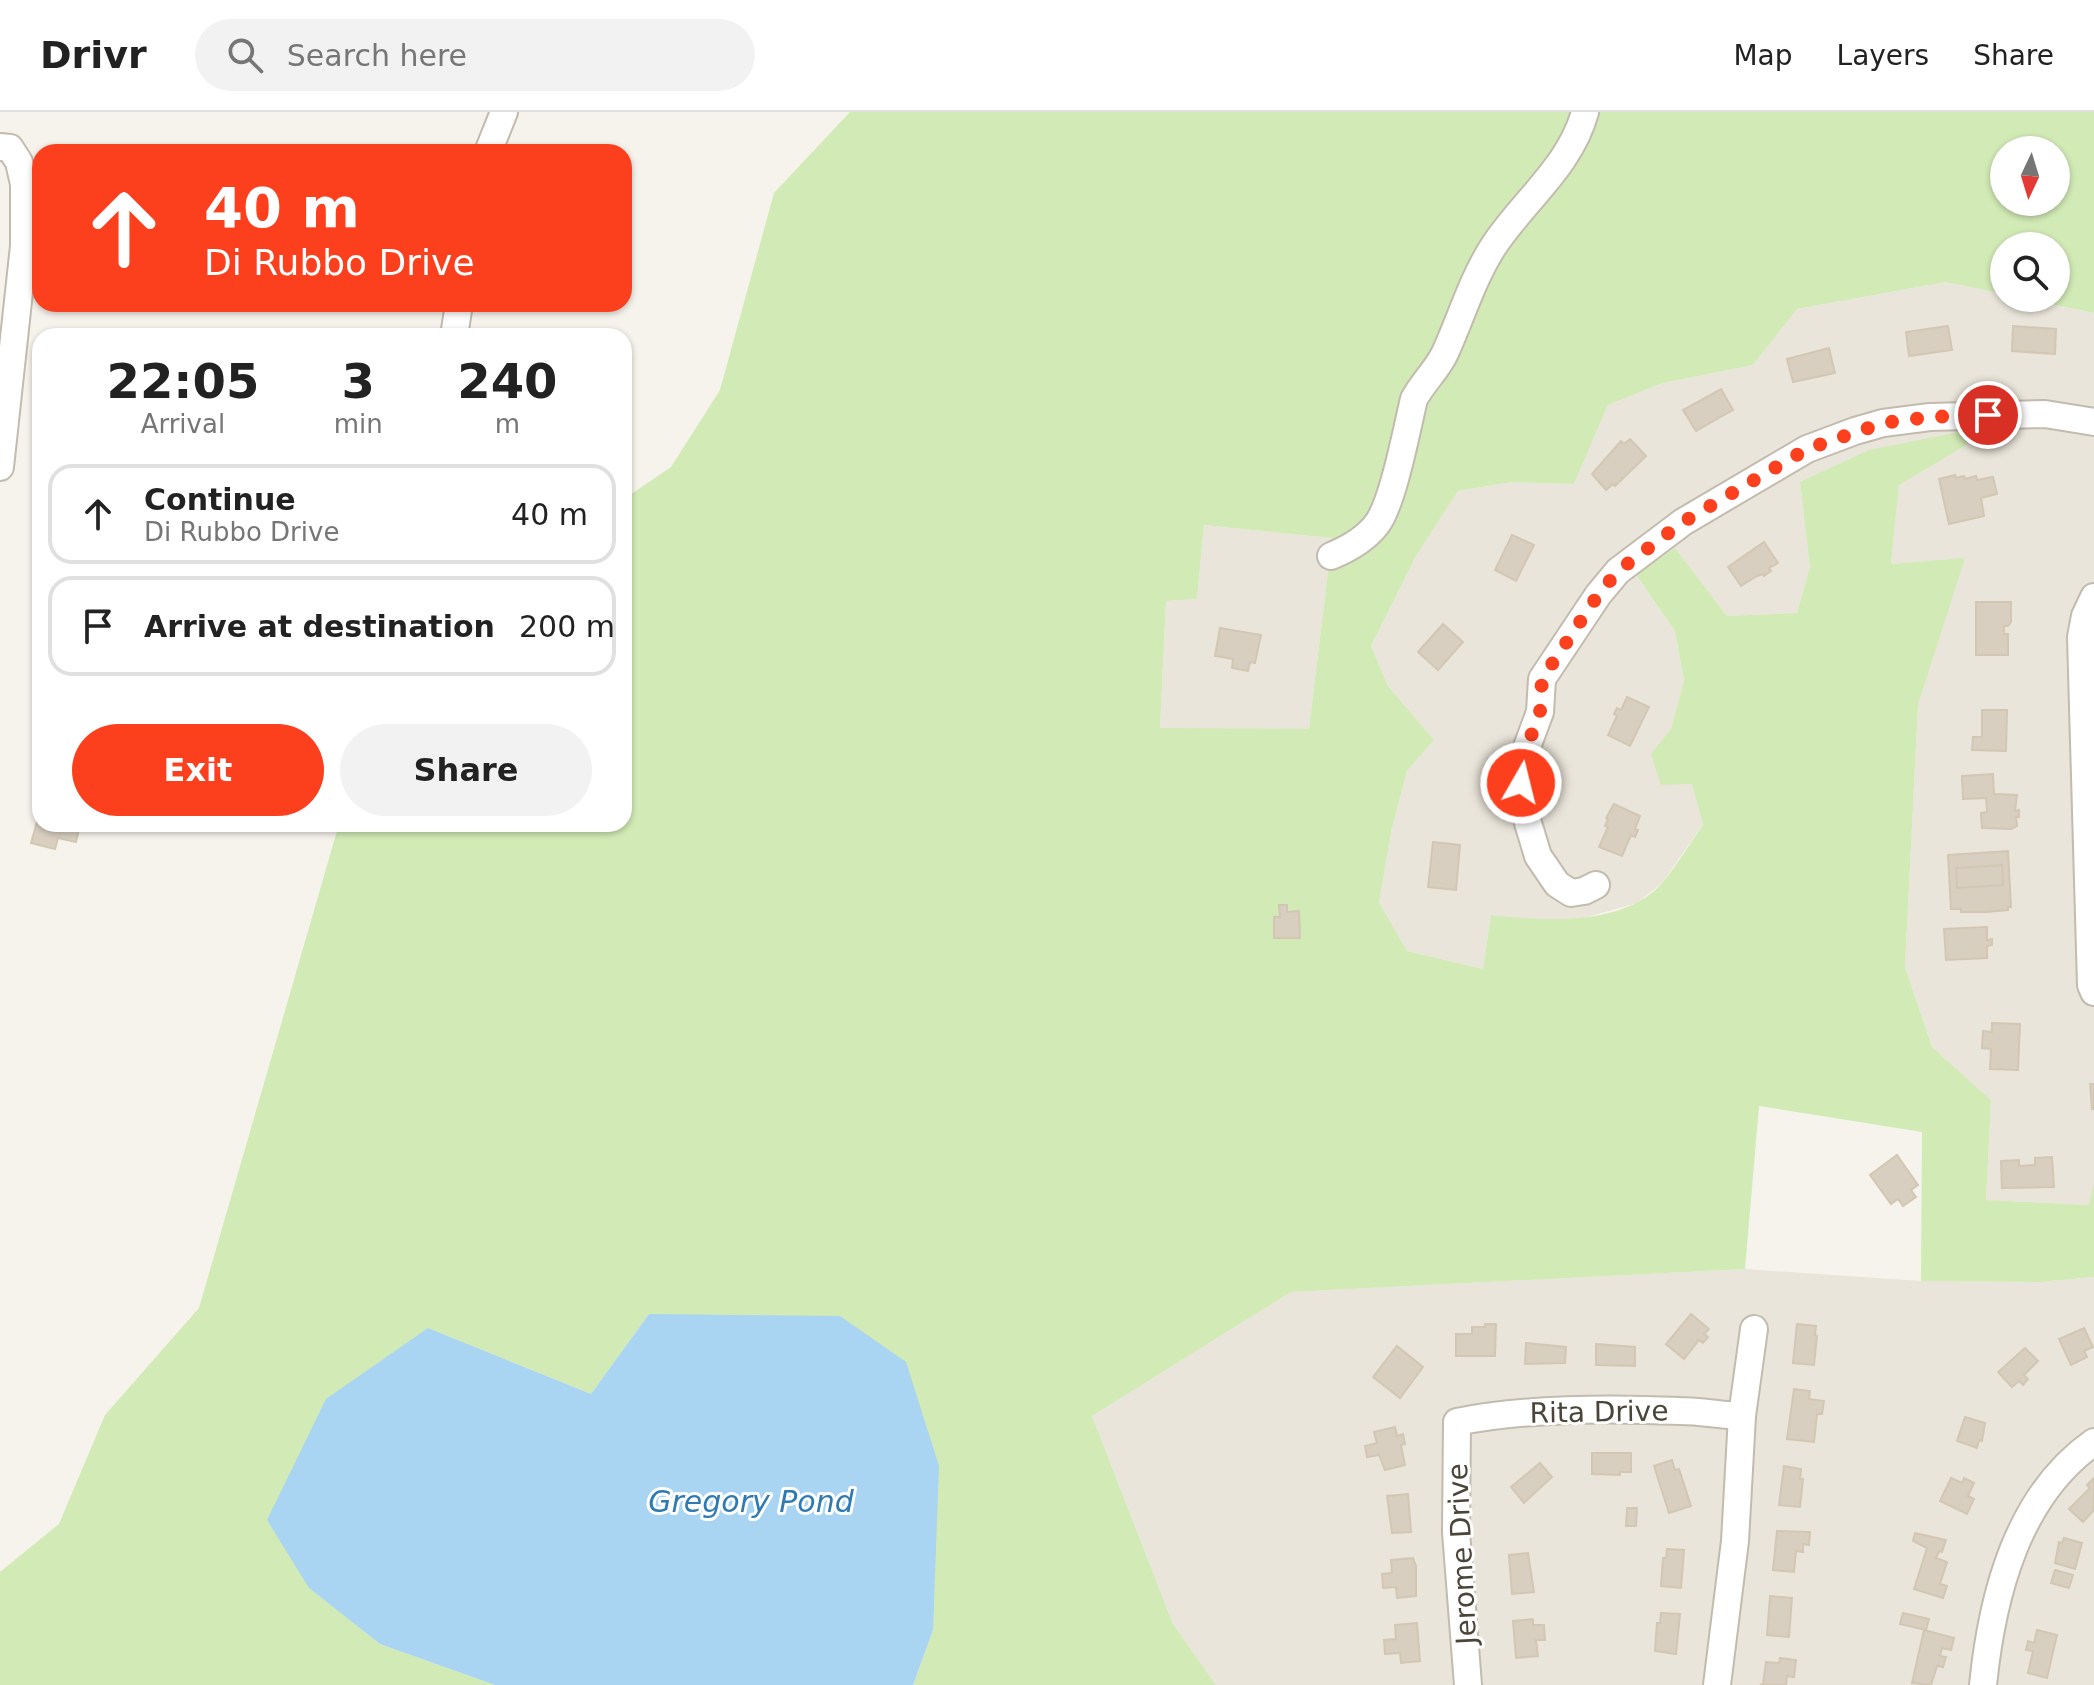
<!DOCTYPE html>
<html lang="en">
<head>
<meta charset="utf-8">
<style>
	:root { --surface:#fff; --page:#f2f2f2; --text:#222; --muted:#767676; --line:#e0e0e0; --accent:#fc3f1d }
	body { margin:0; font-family:"DejaVu Sans",sans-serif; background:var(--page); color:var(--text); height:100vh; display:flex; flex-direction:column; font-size:30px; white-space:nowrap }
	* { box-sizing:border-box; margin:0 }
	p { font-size:26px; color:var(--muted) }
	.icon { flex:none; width:44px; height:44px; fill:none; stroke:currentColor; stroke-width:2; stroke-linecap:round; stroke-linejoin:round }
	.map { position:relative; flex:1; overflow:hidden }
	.side { position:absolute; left:32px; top:216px; width:600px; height:504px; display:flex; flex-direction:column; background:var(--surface); border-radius:24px; box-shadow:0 2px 6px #0004 }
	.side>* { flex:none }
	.guide { position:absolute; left:32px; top:32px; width:600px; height:168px; border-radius:24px; box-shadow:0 2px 6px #0004; background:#fc3f1d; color:#fff; overflow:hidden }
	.needle { width:52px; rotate:184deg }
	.controls { position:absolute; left:1990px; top:24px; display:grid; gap:16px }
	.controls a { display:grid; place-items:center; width:80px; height:80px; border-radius:50%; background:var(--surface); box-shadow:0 2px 6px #0004; font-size:40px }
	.pin { position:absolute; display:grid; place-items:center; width:68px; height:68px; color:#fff; margin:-34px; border:4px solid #fff; border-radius:50%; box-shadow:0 2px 8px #0007 }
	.me { position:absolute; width:88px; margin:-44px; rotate:8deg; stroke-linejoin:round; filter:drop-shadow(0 0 6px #0008) }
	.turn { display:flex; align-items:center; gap:28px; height:168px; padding:0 40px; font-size:36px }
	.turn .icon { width:104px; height:104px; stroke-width:2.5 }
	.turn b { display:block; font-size:56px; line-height:68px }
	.eta { display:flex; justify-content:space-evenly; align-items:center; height:136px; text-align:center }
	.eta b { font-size:48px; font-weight:600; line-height:56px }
	.action { display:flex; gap:16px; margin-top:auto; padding:16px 40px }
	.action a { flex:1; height:92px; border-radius:48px; background:var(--accent); color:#fff; font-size:32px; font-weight:600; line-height:92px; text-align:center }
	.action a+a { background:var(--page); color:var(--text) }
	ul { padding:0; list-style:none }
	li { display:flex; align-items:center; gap:24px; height:100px; margin:0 16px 12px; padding:0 24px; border:4px solid var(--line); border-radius:24px }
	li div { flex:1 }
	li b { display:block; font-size:30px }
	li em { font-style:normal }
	header { display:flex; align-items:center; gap:48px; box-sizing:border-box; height:112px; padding:0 40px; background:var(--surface); border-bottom:2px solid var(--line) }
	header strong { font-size:38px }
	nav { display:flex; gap:44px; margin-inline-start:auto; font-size:28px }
	.search { width:560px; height:72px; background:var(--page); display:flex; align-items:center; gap:20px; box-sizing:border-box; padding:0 28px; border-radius:44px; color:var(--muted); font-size:30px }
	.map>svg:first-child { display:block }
</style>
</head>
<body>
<header>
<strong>Drivr</strong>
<div class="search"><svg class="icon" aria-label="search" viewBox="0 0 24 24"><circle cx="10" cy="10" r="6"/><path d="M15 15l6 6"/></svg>Search here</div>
<nav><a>Map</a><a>Layers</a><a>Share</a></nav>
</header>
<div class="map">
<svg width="2094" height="1573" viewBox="0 0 2094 1573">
	<rect width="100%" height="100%" fill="#f6f3ec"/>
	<!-- residential -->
	<g fill="#eae5da">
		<path d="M1946,170L2004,182V186H2022L2094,201V1070L2090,1093L1986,1088L1991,988L1932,935L1905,855L1918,593L1964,447L1891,452L1899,372L1970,330L1800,370L1810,457L1797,501L1727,504L1675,436L1636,464L1675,519L1684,569L1671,617L1692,671L1703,712L1662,771L1637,791L1577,808H1532L1491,803L1483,857L1407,839L1379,790L1392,716L1407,659L1434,628L1388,574L1371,534L1417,442L1458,379L1512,370L1574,372L1608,293L1663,271L1753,253L1797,197Z"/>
		<path d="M1204,413L1332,426L1309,617H1160L1166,489L1197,487Z"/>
		<path d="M1745,1157L1921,1169L2040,1170L2094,1165V1573H1216L1173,1512L1092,1304L1291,1180Z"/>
	</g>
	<!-- green -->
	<path fill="#d2eab5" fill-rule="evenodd" d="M850,0H2094V201L2022,186H2056V134H2004V182L1946,170L1797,197L1753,253L1663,271L1608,293L1574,372L1512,370L1458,379L1417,442L1371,534L1388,574L1434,628L1407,659L1392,716L1379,790L1407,839L1483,857L1491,803C1544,809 1625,815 1663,770C1678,752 1690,731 1703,713L1692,672L1661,673L1651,642L1671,617L1684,569L1675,519L1636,463L1675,436L1727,504L1797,501L1810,456L1800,370L1869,338L1969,318L1971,330L1899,373L1891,452L1965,446L1918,593L1905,855L1932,935L1991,988L1986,1088L2089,1093L2094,1070V1165L2040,1170L1921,1169L1922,1020L1759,994L1745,1157L1291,1180L1092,1304L1173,1512L1216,1573H913L933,1518L649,1202L591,1282L428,1216L309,1476L380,1532L495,1573H0V1460L59,1412L105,1303L199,1196L339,712H624V387L671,355L720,278L774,81ZM2004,38H2056V90H2004ZM1204,413L1332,426L1309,617L1160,616L1166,489L1197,487Z"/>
	<!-- water -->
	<path fill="#a9d4f2" d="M649,1202L840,1204L906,1250L939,1354L933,1518L913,1573H495L380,1532L309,1476L267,1408L326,1287L428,1216L591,1282Z"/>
	<!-- building -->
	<g fill="#d8cfc1" stroke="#d3c7b4" stroke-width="2">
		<path d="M1948,214L1952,238L1909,244L1906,220Z"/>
		<path d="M2013,214L2056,217L2055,242L2012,239Z"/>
		<path d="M1829,236L1835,261L1793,270L1787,247Z"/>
		<path d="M1721,277L1733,298L1696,319L1683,298Z"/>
		<path d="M1630,327L1646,344L1615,374L1613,372L1606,378L1592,362L1621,329L1624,332Z"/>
		<path d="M1955,363L1956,366L1964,364L1965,367L1976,364L1977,368L1993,365L1997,382L1981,386L1984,404L1949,412L1939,367Z"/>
		<path d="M1512,423L1534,433L1516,469L1495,458Z"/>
		<path d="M1764,430L1778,451L1769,456L1771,459L1764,464L1763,462L1757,464L1741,474L1728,455Z"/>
		<path d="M1976,490H2011V510L2008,514H2004V522H2008V543H1976Z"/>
		<path d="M1443,512L1463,530L1438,558L1418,540Z"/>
		<path d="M1220,516L1261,523L1255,551L1250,550L1248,559L1232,556L1233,547L1215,544Z"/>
		<path d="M1627,585L1649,595L1630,634L1608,623L1617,604L1614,602L1617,596L1621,598Z"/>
		<path d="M1982,598H2007L2006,639L1972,638L1973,625H1982Z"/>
		<path d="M1993,662L1994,682L2017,683L2015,699L2019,698V705H2016L2017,714L2011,717L1982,716L1981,701L1987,700L1986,686L1963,687L1962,664Z"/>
		<path d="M1614,692L1640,704L1635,717L1638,718L1635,725L1631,723L1622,744L1599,735L1608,715L1605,714L1608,707L1606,706Z"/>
		<path d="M38,706L40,712L80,713L76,730L58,726L55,737L31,731Z"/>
		<path d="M1433,730L1460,733L1456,778L1428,775Z"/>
		<path d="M2008,739L2011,795H2008V798L1987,800H1961V797H1951L1948,743Z"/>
		<path d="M2002,753L2003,773L1957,776L1956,756Z"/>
		<path d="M1279,793H1287V800L1299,799L1300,826H1274V805H1280Z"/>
		<path d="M1987,815V828L1992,827V833L1987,834V846L1946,848L1944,817Z"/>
		<path d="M1992,911L2020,912L2018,958L1990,957L1991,937L1982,936L1983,919L1992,920Z"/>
		<path d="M2090,972H2094V997H2092Z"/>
		<path d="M1897,1043L1918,1073L1911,1078L1916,1085L1903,1094L1898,1087L1891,1092L1870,1063Z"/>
		<path d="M2052,1045L2054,1075L2002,1076L2001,1049L2019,1048V1054L2035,1053V1046Z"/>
		<path d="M1691,1202L1709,1217L1704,1222L1708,1225L1703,1231L1699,1228L1684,1247L1666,1232Z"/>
		<path d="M1485,1212H1496L1495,1244H1456V1222H1472V1215H1485Z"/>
		<path d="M1797,1212L1816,1214L1815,1223L1817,1224L1814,1253L1793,1251Z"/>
		<path d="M2084,1216L2093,1235L2084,1239L2087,1245L2071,1253L2059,1227Z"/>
		<path d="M1526,1231L1566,1235L1565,1251L1525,1252Z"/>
		<path d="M1596,1232L1635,1235V1254L1596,1253Z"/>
		<path d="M1397,1234L1423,1255L1400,1286L1373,1265Z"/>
		<path d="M2025,1236L2038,1249L2024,1263L2028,1267L2023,1273L2019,1269L2012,1275L1998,1260Z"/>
		<path d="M1794,1277L1810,1279L1809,1287L1824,1289L1822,1302H1817L1814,1330L1787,1327Z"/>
		<path d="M1965,1305L1985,1311L1982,1329L1979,1328L1977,1336L1957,1329Z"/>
		<path d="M1395,1315L1397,1324L1403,1322L1405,1332L1401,1333L1405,1353L1385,1358L1379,1343L1367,1345L1365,1334L1377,1331L1374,1320Z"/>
		<path d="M1592,1341H1631V1360H1620V1363L1592,1362Z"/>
		<path d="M1672,1348L1675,1358L1679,1357L1691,1394L1669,1401L1654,1354Z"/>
		<path d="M1540,1351L1552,1365L1524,1391L1511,1375Z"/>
		<path d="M1784,1354L1801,1357L1800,1367H1803L1800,1395L1779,1393Z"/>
		<path d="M1951,1366L1962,1371L1964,1366L1974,1371L1968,1384L1974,1387L1967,1402L1940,1389Z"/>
		<path d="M2094,1366V1398L2083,1410L2069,1397L2090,1376L2087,1373Z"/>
		<path d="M1408,1382L1411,1420L1392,1421L1387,1384Z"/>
		<path d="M1627,1396H1637L1636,1414H1626Z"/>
		<path d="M1777,1419L1810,1420L1809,1433L1803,1432V1440L1796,1439L1794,1460L1773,1458Z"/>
		<path d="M1915,1421L1946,1428L1942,1440L1939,1439L1936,1446L1947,1450L1940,1472L1947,1474L1943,1486L1914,1477L1927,1436L1913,1429Z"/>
		<path d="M2064,1426L2082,1431L2075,1457L2055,1451L2059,1430L2062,1431Z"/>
		<path d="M1667,1437L1684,1438L1681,1476L1661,1474L1663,1446H1666Z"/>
		<path d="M1528,1441L1534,1480L1512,1482L1509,1443Z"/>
		<path d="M1413,1446L1416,1454V1484L1397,1486L1396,1475L1383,1476L1382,1462L1392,1461L1391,1448Z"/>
		<path d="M2055,1458L2073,1463L2069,1476L2051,1471Z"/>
		<path d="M1770,1484L1792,1486L1789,1525L1767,1523Z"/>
		<path d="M1661,1501L1680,1502L1676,1542L1655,1539L1657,1511H1660Z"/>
		<path d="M1903,1501L1929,1507L1926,1518L1900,1512Z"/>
		<path d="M1533,1507V1513H1544L1545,1528H1536L1538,1544L1516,1546L1513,1509Z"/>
		<path d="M1417,1511L1420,1549L1401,1551L1400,1541L1385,1542L1384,1528L1396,1527L1395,1513Z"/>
		<path d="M1924,1518L1954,1526L1951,1538L1942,1536L1940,1544L1946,1545L1943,1555L1937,1554L1931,1573L1912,1571Z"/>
		<path d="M2037,1518L2057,1523L2047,1566L2028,1561L2033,1539L2026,1538L2028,1529L2034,1531Z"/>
		<path d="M1780,1546L1796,1548L1794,1565L1787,1564L1786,1573H1760L1763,1572L1766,1550L1779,1551Z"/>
	</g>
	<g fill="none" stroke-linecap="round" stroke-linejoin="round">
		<!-- minor casing -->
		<g stroke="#c2bbae" stroke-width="30">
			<g id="minor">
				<path d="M0,35L10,36L19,50L24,72V134L0,355"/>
				<path d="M488,40L504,0"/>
				<path d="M454,224L459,192"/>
				<path d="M1331,444C1348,437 1365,428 1377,412C1393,391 1407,316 1414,287C1423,270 1437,258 1445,241C1461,206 1472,168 1493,135C1523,89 1570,55 1585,0"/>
				<path d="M2094,485L2085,504L2081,525L2091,873L2094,880"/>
				<path d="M1596,773L1584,779L1571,781L1557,772L1538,744L1528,711L1521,671V651L1540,600L1542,567L1598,483L1618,459L1683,410L1807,337L1855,319L1883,311L1930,305L2045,302L2094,310"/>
				<path d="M1468,1573L1456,1420L1457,1310C1525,1296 1610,1296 1680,1299C1700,1299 1721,1303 1742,1304"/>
				<path d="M1717,1573L1735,1429L1742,1304L1754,1217"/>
				<path d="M1983,1573C1992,1484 2017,1384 2094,1330"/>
			</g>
		</g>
		<!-- minor -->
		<use href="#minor" stroke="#fff" stroke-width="26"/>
	</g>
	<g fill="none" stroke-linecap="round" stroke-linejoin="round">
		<!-- route -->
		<path stroke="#fc3f1d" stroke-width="14" stroke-dasharray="0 25.2" d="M1521,671V651L1540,600L1542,567L1598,483L1618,459L1683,410L1807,337L1883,311L1930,305L1988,303"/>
	</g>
	<g text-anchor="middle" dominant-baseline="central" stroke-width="6" stroke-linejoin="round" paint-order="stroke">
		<!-- street labels -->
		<g font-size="28" fill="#4b4439" stroke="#fff">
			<text transform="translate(1599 1300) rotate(-1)">Rita Drive</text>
			<text transform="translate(1462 1442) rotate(-93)">Jerome Drive</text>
		</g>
		<!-- water labels -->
		<g font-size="30" font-style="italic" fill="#2e7ab2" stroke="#fff">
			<text x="751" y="1389">Gregory Pond</text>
		</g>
	</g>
</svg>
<div class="controls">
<a><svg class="needle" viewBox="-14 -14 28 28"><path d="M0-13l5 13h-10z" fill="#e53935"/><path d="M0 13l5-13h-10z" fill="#767676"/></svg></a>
<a><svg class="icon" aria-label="search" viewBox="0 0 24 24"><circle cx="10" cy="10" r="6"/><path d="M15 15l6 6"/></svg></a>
</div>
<div class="pin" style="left:1988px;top:303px;background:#d93025"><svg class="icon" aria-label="arrive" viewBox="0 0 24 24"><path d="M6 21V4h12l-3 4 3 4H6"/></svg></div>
<svg class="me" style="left:1521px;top:671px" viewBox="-20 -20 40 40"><circle r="17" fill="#fc3f1d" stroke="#fff" stroke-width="3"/><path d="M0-11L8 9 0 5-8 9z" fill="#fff"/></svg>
<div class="guide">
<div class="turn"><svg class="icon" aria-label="ahead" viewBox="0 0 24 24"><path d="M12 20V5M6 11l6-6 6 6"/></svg><div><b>40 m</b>Di Rubbo Drive</div></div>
</div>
<section class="side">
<div class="eta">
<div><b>22:05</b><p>Arrival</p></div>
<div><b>3</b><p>min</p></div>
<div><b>240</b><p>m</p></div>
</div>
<ul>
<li><svg class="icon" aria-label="ahead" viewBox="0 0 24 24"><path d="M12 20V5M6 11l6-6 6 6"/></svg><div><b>Continue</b><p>Di Rubbo Drive</p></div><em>40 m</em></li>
<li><svg class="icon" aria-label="arrive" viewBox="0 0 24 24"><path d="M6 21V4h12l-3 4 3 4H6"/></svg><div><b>Arrive at destination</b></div><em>200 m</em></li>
</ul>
<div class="action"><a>Exit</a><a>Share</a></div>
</section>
</div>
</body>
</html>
